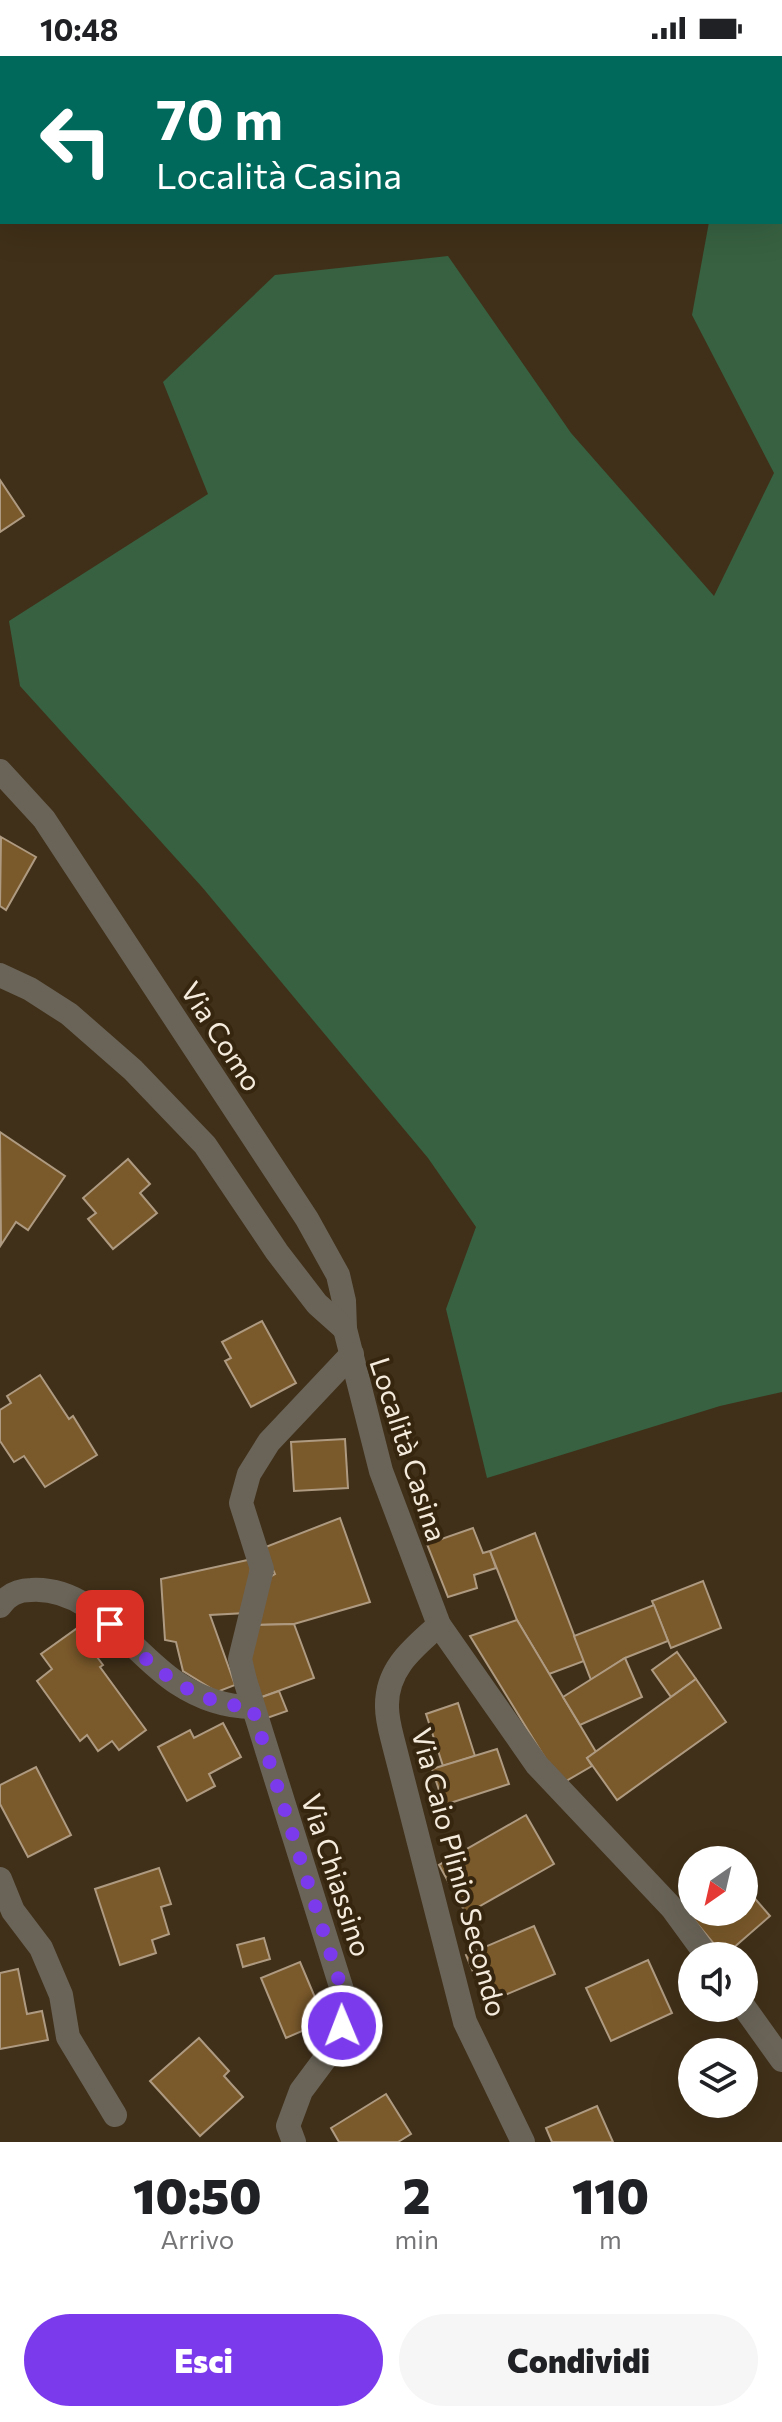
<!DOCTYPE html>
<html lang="it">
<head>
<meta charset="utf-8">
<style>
	:root { --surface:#fff; --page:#f6f6f6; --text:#202124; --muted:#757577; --accent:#7c3aed }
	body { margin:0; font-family:Commissioner,sans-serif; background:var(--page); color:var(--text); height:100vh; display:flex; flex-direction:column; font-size:30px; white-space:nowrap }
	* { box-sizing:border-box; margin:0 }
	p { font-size:26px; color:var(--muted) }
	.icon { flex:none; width:44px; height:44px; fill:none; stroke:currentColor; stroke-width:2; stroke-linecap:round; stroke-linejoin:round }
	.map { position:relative; height:2086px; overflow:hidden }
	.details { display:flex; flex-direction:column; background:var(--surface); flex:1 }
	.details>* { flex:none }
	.banner { position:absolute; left:0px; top:0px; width:782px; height:168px; box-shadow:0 8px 32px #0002; background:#00695c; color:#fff; overflow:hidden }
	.needle { width:52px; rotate:214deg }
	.fabs { position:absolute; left:678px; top:1790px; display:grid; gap:16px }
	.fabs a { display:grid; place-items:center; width:80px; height:80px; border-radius:50%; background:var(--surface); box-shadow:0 8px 32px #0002; font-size:40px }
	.pin { position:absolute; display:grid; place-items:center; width:68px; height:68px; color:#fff; margin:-34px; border-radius:16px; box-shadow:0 4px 12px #0006 }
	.me { position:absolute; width:88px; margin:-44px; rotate:359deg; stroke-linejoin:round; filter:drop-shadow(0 0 6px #0008) }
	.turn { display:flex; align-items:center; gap:28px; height:168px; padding:0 24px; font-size:36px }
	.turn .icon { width:104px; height:104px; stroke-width:2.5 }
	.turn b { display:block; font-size:56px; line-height:68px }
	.eta { display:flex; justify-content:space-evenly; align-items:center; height:136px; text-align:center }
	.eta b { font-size:48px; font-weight:800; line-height:56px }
	.primary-button { display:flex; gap:16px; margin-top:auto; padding:16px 24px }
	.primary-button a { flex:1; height:92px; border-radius:48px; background:var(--accent); color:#fff; font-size:32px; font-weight:800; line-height:92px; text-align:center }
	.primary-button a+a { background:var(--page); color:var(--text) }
	.status { display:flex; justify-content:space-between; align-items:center; height:56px; padding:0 40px; background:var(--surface); direction:ltr }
	.status svg { height:22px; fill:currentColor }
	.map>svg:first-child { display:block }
</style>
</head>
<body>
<div class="status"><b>10:48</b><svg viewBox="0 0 49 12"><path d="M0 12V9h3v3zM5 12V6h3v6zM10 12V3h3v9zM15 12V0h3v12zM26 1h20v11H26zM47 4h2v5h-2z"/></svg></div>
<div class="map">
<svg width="782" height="2086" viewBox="0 0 782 2086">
	<rect width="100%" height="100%" fill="#403019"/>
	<!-- green -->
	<path fill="#376141" d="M680,0H782V1336L720,1350L487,1422L446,1253L476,1171L428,1102L202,831L20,630L9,565L208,438L163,326L275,219L448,200L571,377L714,540L774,417L692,259L709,166H780V2H681Z"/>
	<!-- building -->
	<g fill="#7a592b" stroke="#ae9a81" stroke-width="2">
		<path d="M121,0H204L205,2H115Z"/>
		<path d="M0,424L24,460L0,476Z"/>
		<path d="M1,781L36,801L6,854L0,850Z"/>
		<path d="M0,1076L65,1120L28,1174L16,1166L1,1189Z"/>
		<path d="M128,1103L150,1128L140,1137L157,1157L113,1193L88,1163L96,1157L83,1142Z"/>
		<path d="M262,1265L296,1327L251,1351L225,1305L231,1302L222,1286Z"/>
		<path d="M40,1319L69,1363L73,1360L97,1399L45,1431L24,1400L14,1406L0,1385V1354L11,1347L7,1340Z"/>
		<path d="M345,1383L348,1432L294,1435L291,1386Z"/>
		<path d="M340,1462L370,1546L294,1568L255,1569L261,1526L275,1518L263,1492Z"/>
		<path d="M473,1472L483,1497L490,1495L496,1512L474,1519L477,1532L448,1541L427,1488Z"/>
		<path d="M535,1477L584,1605L549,1618L517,1564L490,1495Z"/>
		<path d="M252,1503L246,1557L210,1559L235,1629L217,1636L183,1615L176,1586L165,1584L161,1523Z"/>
		<path d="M703,1525L721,1572L671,1592L652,1545Z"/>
		<path d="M654,1549L668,1585L625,1602L591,1624L574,1580Z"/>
		<path d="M517,1564L596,1696L587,1702L592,1710L561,1728L470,1580Z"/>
		<path d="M294,1568L314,1622L259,1642L246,1607L255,1569Z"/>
		<path d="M76,1573L103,1609L100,1611L146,1674L119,1694L112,1685L98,1695L87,1679L80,1685L37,1625L52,1613L41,1598Z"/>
		<path d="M677,1596L696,1623L671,1641L652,1614Z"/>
		<path d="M625,1602L642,1641L580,1669L563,1641Z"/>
		<path d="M696,1623L726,1666L617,1744L587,1702Z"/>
		<path d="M279,1635L287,1655L267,1662L259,1642Z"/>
		<path d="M458,1647L475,1700L443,1710L426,1658Z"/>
		<path d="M223,1667L241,1701L209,1718L215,1730L187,1745L158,1691L190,1674L194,1682Z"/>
		<path d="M497,1693L509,1728L444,1749L432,1713Z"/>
		<path d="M36,1711L71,1779L28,1801L0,1748V1729Z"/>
		<path d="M526,1759L554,1808L466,1858L439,1809Z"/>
		<path d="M159,1812L171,1848L161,1851L169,1878L152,1884L156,1897L120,1909L95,1833Z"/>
		<path d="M744,1830L770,1860L724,1900L684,1852L692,1845V1856H744Z"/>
		<path d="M534,1870L555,1918L486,1947L466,1899Z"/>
		<path d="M264,1882L270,1903L243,1911L237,1889Z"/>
		<path d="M648,1904L672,1957L611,1985L586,1932Z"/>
		<path d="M300,1906L325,1965L286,1982L261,1922Z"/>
		<path d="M18,1913L27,1958L42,1955L48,1984L0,1993V1917Z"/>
		<path d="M199,1982L229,2015L224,2020L243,2041L200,2080L150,2025Z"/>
		<path d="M386,2038L411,2078L398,2086H339L331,2072Z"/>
		<path d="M597,2050L613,2086H552L546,2072Z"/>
	</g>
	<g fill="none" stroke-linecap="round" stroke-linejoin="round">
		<!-- minor -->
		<g stroke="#6a6458" stroke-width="24">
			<path d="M227,0V2"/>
			<path d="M0,715L44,763L307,1163L338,1219L344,1245L345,1273L381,1415L439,1569L537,1709L672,1852L707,1900"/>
			<path d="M0,919L30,933L69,958L133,1014L205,1089L277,1196L317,1248L345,1273"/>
			<path d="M0,1550C8,1539 17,1534 31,1534C93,1530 131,1597 177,1627C200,1642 225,1651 252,1651"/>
			<path d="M439,1569C413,1592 386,1613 387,1651C387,1664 391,1677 394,1689L465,1966L523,2086"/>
			<path d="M0,1823L13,1855L41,1892L61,1939L68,1981L115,2059"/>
			<path d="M744,1951L782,2004"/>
			<path d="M294,2086L288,2070L301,2035L336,1988L348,1953L245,1624L240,1603L262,1513L241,1447L249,1418L269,1386L352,1298"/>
		</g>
	</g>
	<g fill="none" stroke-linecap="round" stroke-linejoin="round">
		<!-- route -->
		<path stroke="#7c3aed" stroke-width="14" stroke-dasharray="0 25.2" d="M110,1568C123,1579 134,1592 146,1603C177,1630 211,1650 252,1651L348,1953L342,1970"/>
	</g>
	<g text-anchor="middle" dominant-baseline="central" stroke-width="8" stroke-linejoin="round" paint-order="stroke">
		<!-- street labels -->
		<g font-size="28" fill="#f5ebdd" stroke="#36260f">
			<text transform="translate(222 980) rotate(57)">Via Como</text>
			<text transform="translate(409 1393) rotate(72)">Località Casina</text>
			<text transform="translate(460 1816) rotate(75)">Via Caio Plinio Secondo</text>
			<text transform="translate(337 1819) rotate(72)">Via Chiassino</text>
		</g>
	</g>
</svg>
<div class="fabs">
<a><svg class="needle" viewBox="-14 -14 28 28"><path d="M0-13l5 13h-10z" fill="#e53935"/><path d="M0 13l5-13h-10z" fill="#757577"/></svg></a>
<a><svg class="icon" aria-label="sound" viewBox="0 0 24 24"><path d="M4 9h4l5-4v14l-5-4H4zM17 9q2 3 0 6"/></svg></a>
<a><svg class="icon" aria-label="layers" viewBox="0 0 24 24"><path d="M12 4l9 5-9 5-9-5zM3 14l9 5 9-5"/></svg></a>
</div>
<div class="pin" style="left:110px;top:1568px;background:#d93025"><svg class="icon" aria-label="arrive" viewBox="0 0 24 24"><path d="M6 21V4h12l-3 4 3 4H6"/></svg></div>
<svg class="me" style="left:342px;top:1970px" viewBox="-20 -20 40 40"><circle r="17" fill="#7c3aed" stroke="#fff" stroke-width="3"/><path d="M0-11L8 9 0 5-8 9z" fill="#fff"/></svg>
<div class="banner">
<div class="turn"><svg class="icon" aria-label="left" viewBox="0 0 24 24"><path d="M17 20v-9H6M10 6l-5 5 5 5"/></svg><div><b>70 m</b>Località Casina</div></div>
</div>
</div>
<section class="details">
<div class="eta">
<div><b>10:50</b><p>Arrivo</p></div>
<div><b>2</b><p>min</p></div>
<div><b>110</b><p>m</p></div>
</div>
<div class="primary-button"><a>Esci</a><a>Condividi</a></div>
</section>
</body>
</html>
